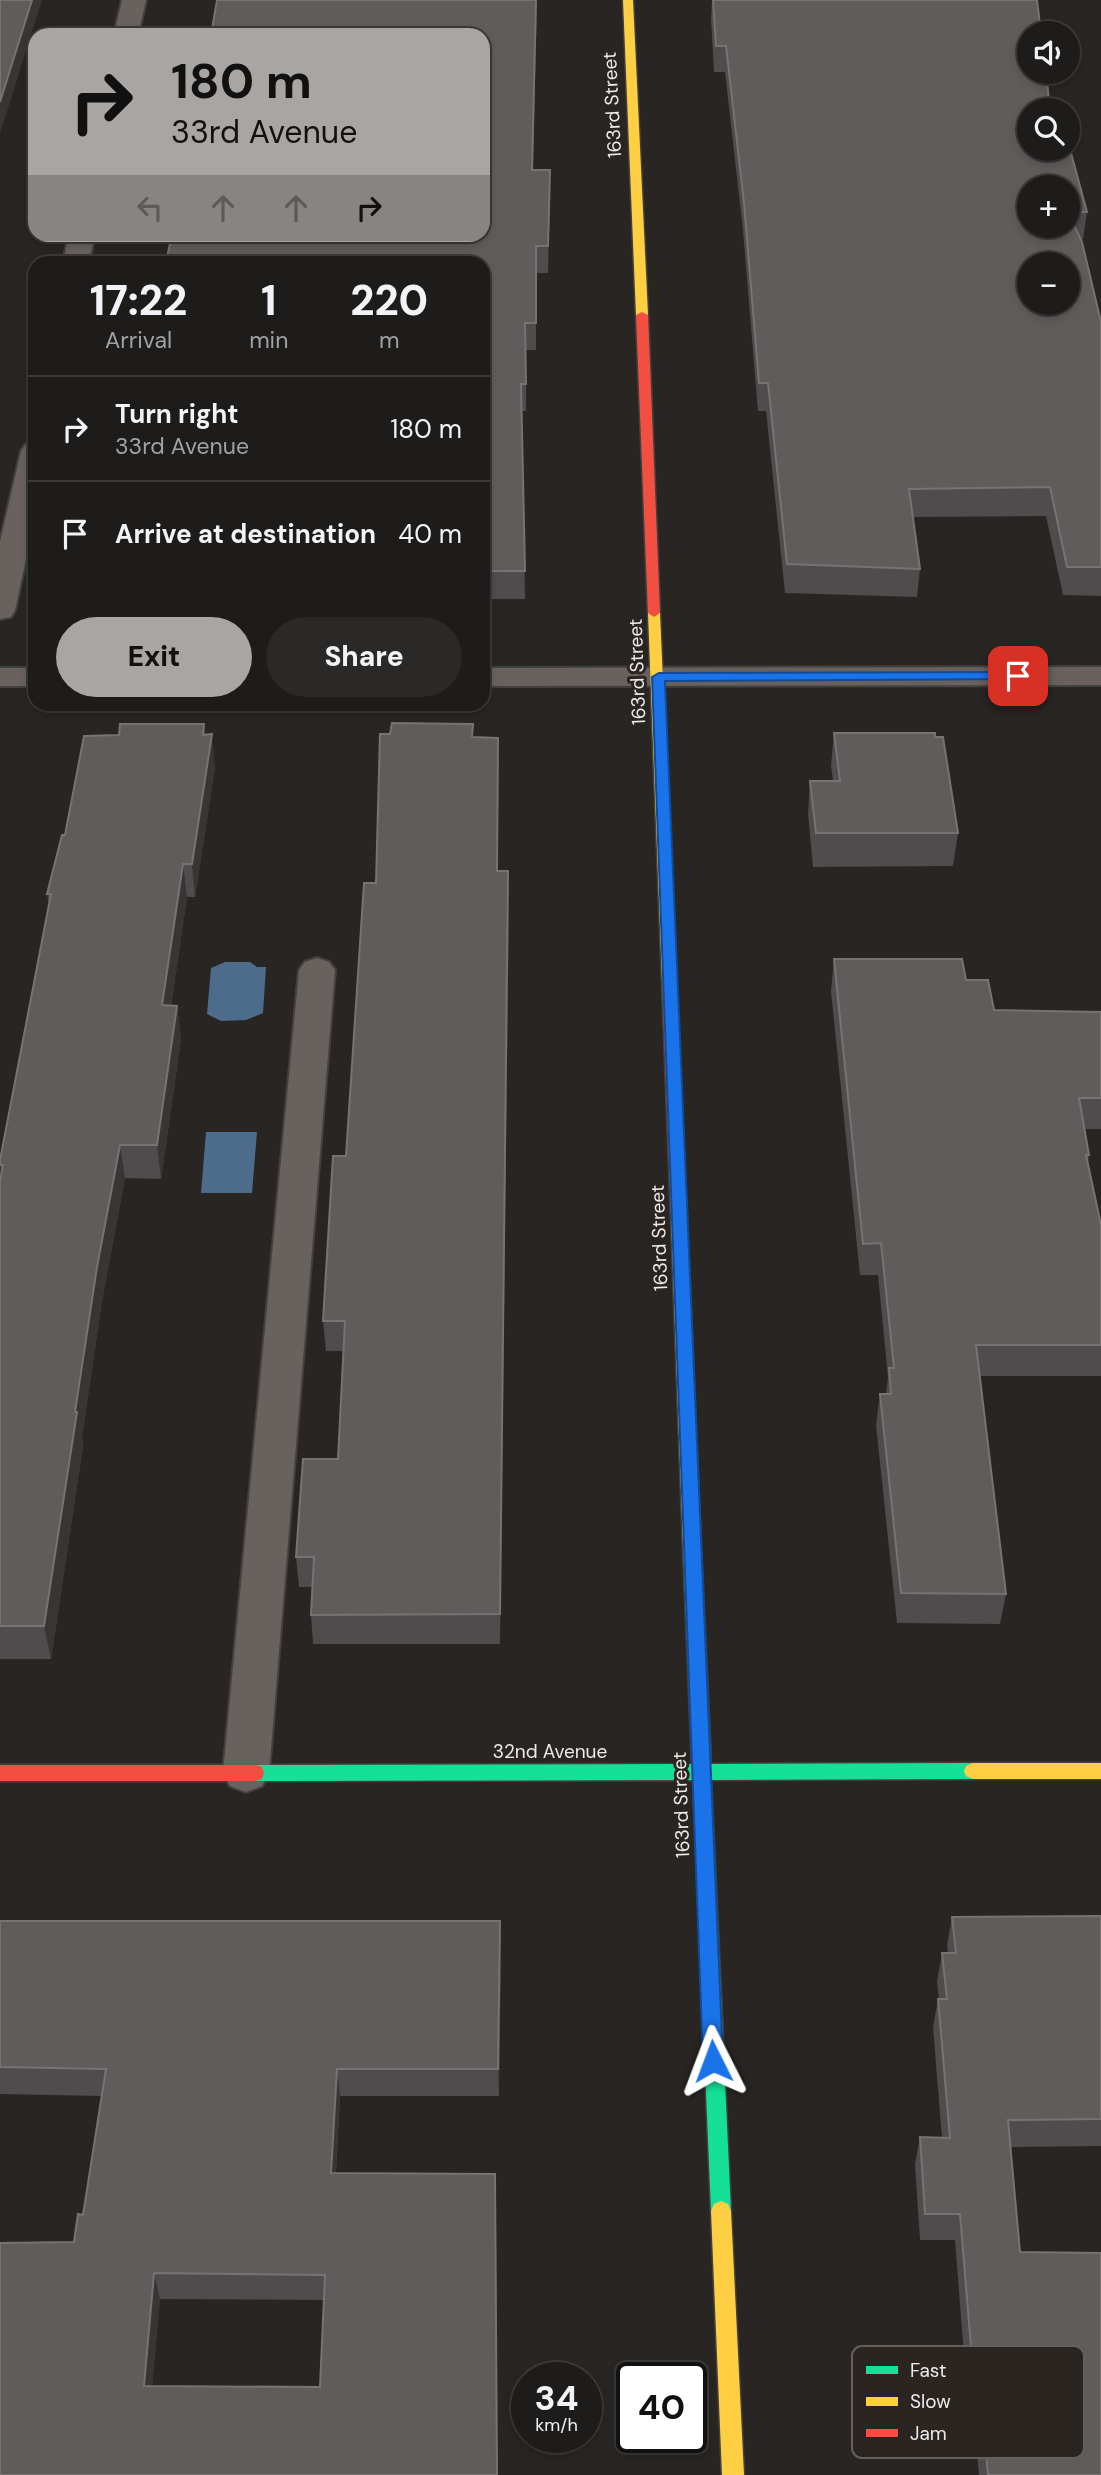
<!DOCTYPE html>
<html lang="en">
<head>
<meta charset="utf-8">
<style>
	:root { --surface:#1e1c1a; --page:#2b2927; --text:#f1f3f6; --muted:#a1a1a2; --line:#3c3a39; --accent:#a9a5a2 }
	body { margin:0; font-family:"DM Sans",sans-serif; background:var(--page); color:var(--text); height:100vh; display:flex; flex-direction:column; font-size:26px; white-space:nowrap }
	* { box-sizing:border-box; margin:0 }
	p { font-size:23px; color:var(--muted) }
	.icon { flex:none; width:38px; height:38px; fill:none; stroke:currentColor; stroke-width:2; stroke-linecap:round; stroke-linejoin:round }
	.map { position:relative; flex:1; overflow:hidden }
	.panel { position:absolute; left:28px; top:256px; width:462px; height:455px; display:flex; flex-direction:column; background:var(--surface); border-radius:21px; box-shadow:0 4px 10px #0003,0 0 0 2px var(--line) }
	.panel>* { flex:none }
	.banner { position:absolute; left:28px; top:28px; width:462px; height:214px; border-radius:21px; box-shadow:0 4px 10px #0003,0 0 0 2px var(--line); background:#a9a5a2; color:#111; overflow:hidden }
	.buttons { position:absolute; left:1017px; top:21px; display:grid; gap:14px }
	.buttons a { display:grid; place-items:center; width:63px; height:63px; border-radius:50%; background:var(--surface); box-shadow:0 4px 10px #0003,0 0 0 2px var(--line); font-size:35px }
	.speed { position:absolute; left:511px; top:2362px; display:flex; gap:14px; font-size:35px; font-weight:700; text-align:center }
	.speed>* { display:grid; place-content:center; width:91px; height:91px; border-radius:50%; background:var(--surface); box-shadow:0 4px 10px #0003,0 0 0 2px var(--line); line-height:1 }
	.speed small { font-size:18px; font-weight:400 }
	.speed .limit { border:4px solid #111; border-radius:10px; background:#fff; color:#111 }
	.pin { position:absolute; display:grid; place-items:center; width:60px; height:60px; color:#fff; margin:-30px; border-radius:14px; box-shadow:0 4px 10px #0006 }
	.me { position:absolute; width:77px; margin:-38px; rotate:357deg; stroke-linejoin:round; filter:drop-shadow(0 0 5px #0008) }
	.turn { display:flex; align-items:center; gap:24px; height:147px; padding:0 28px; font-size:32px }
	.turn .icon { width:91px; height:91px; stroke-width:2.5 }
	.turn b { display:block; font-size:49px; line-height:60px }
	.lanes { display:flex; align-items:center; height:66px; padding:0 28px; background:#0003; justify-content:center; gap:35px; direction:ltr }
	.lanes .off { opacity:.35 }
	.eta { display:flex; justify-content:space-evenly; align-items:center; height:119px; text-align:center }
	.eta b { font-size:42px; font-weight:800; line-height:49px }
	.primary-button { display:flex; gap:14px; margin-top:auto; padding:14px 28px }
	.primary-button a { flex:1; height:80px; border-radius:42px; background:var(--accent); color:#111; font-size:28px; font-weight:800; line-height:80px; text-align:center }
	.primary-button a+a { background:var(--page); color:var(--text) }
	ul { padding:0; list-style:none }
	li { display:flex; align-items:center; gap:21px; height:105px; padding:0 28px; border-top:2px solid var(--line) }
	li div { flex:1 }
	li b { display:block; font-size:26px }
	li em { font-style:normal }
	.map>svg:first-child { display:block }
</style>
</head>
<body>
<div class="map">
<svg width="1101" height="2475" viewBox="0 0 1101 2475">
	<rect width="100%" height="100%" fill="#282523"/>
	<!-- water -->
	<g fill="#4d6c8b">
		<path d="M225,962H250L257,967H266L263,1013L246,1020L221,1021L207,1014L211,968Z"/>
		<path d="M206,1132H257L252,1193H201Z"/>
	</g>
	<g fill="none" stroke-linecap="round" stroke-linejoin="round">
		<!-- lane casing -->
		<g stroke="#43413f" stroke-width="4">
			<path id="lane" d="M317,958L329,962L335,970L269,1773L262,1786L246,1792L230,1786L223,1773L299,970L305,962Z"/>
		</g>
		<!-- street casing -->
		<g stroke="#43413f" stroke-width="4">
			<g id="street">
				<path d="M122,0H146L138,35H114Z"/>
				<path d="M69,234H95L89,262H63Z"/>
				<path d="M35,442V518L15,610L11,617L0,619V542L21,451L25,445Z"/>
				<path d="M1101,667V685L483,686V668Z"/>
				<rect x="0" y="668" width="35" height="18"/>
			</g>
		</g>
		<!-- fast casing -->
		<g stroke="#43413f" stroke-width="3">
			<path id="fast" d="M692,1540L698,1542L701,1547L711,1764L973,1763L980,1766L982,1771L980,1776L973,1779L711,1780L731,2211L728,2218L721,2221L714,2218L711,2211L693,1780L255,1781L248,1779L246,1773L248,1767L255,1765L692,1764L683,1547L686,1542Z"/>
		</g>
		<!-- slow casing -->
		<g stroke="#43413f" stroke-width="3">
			<g id="slow">
				<path d="M623,0H633L648,315L642,318L636,315Z"/>
				<path d="M654,609L660,613L676,981L669,986L662,981L648,613Z"/>
				<path d="M679,1212L687,1218L701,1547L698,1552L692,1554L686,1552L683,1547L671,1218Z"/>
				<path d="M973,1763H1101V1779H973L966,1776L964,1771L966,1766Z"/>
				<path d="M721,2201L728,2204L731,2211L744,2475H722L711,2211L714,2204Z"/>
			</g>
		</g>
		<!-- jam casing -->
		<g stroke="#43413f" stroke-width="3">
			<g id="jam">
				<path d="M642,312L648,315L660,613L654,617L648,613L636,315Z"/>
				<path d="M669,976L676,981L687,1218L679,1224L671,1218L662,981Z"/>
				<path d="M0,1765H255L262,1767L264,1773L262,1779L255,1781H0Z"/>
			</g>
		</g>
		<!-- lane -->
		<use href="#lane" fill="#69615e" fill-rule="evenodd"/>
		<!-- street -->
		<use href="#street" fill="#69615e" fill-rule="evenodd"/>
		<!-- fast -->
		<use href="#fast" fill="#16e098" fill-rule="evenodd"/>
		<!-- slow -->
		<use href="#slow" fill="#ffcf43" fill-rule="evenodd"/>
		<!-- jam -->
		<use href="#jam" fill="#f24e42" fill-rule="evenodd"/>
	</g>
	<!-- wall -->
	<g fill="#4e4c4c" fill-rule="evenodd">
		<path d="M217,0H537L533,170L550,197L548,273H536V350H526V411H522L525,599H483V234Z"/>
		<path d="M712,0H1037L1029,110L1087,212L1083,239H1080L1101,322V596L1063,595L1046,516L913,517L920,569L917,597L785,593L766,411H758L743,230L725,72H714L711,19Z"/>
		<path d="M204,724L205,735L215,767L195,897H187L171,1006H177L181,1039L161,1179L125,1178L102,1301L82,1437L83,1446L51,1659H0V1181L1,1176L0,1160L49,904L47,894L65,835L119,735Z"/>
		<path d="M834,733L958,833L953,866L813,867L808,814L810,781H833L831,766Z"/>
		<path d="M473,737L498,738L497,871L509,901L500,1644H313L311,1615L312,1587H299L296,1557L338,1459L343,1351H326L323,1321L346,1156L376,883Z"/>
		<path d="M834,959L966,980L994,1010L1101,1012V1129H1085L1089,1155L1088,1162L1101,1225V1376H980L1006,1594L1000,1624L897,1623L876,1425L880,1394H886L888,1377L878,1275H860L831,991Z"/>
		<path d="M1101,1916V2146L1011,2147L1020,2252L1101,2475H979L974,2419H969L955,2240H920L915,2164L920,2137L942,2138L933,2027L938,1999H939L937,1981L942,1953H948L947,1945L952,1917Z"/>
		<path d="M0,1921H500L501,1949L499,2096H340L336,2173L496,2200L497,2475H0L83,2215L101,2096L0,2094ZM160,2299L324,2300L320,2387L152,2386Z"/>
	</g>
	<!-- shaded-wall -->
	<g fill="#383534">
		<path d="M32,0H42L0,134V102Z"/>
		<path d="M536,0H537L532,196V170Z"/>
		<path d="M550,170V197L548,273V246Z"/>
		<path d="M212,734L215,767L195,897L192,864Z"/>
		<path d="M498,738L499,768L497,902V871Z"/>
		<path d="M183,864L187,897L166,1039L162,1005Z"/>
		<path d="M508,871L509,901L500,1644V1614Z"/>
		<path d="M177,1006L181,1039L161,1179L157,1145Z"/>
		<path d="M120,1145L125,1178L102,1301L82,1437L83,1446L51,1659L44,1626L97,1267Z"/>
		<path d="M500,1921L501,1949L499,2096L498,2069Z"/>
		<path d="M337,2069L340,2096L334,2199L331,2173Z"/>
		<path d="M495,2174L496,2200L497,2475Z"/>
		<path d="M154,2273L160,2299L150,2411L144,2386Z"/>
	</g>
	<!-- building -->
	<g fill="#5f5d5c" stroke="#767372" stroke-width="2" fill-rule="evenodd">
		<path d="M0,0H32L0,102Z"/>
		<path d="M217,0H536L532,170H550L548,246H536V323H525L526,384H521L525,571H483V262H166L172,234H483V35H211Z"/>
		<path d="M713,0H1037L1041,33H1029V72H1046L1050,110H1029V149H1068V142L1087,212H1068L1082,242L1101,322V567H1067L1050,487L909,489L920,569L787,564L768,383H759L744,203L726,46H716ZM1029,187H1068V226H1029ZM1029,264H1068V303H1029Z"/>
		<path d="M392,723L473,724L472,737L498,738L497,871H508L500,1614L311,1615L314,1557H296L303,1459H338L345,1321H323L333,1156H346L364,883H376L380,734H390Z"/>
		<path d="M120,724H204L203,735L212,734L192,864H183L162,1005L177,1006L157,1145H120L97,1267L75,1412H77L44,1626H0V1181L3,1165H0V1160L51,894H47L62,835H65L84,736L119,735Z"/>
		<path d="M834,733H935V737H943L958,833H816L810,781H840Z"/>
		<path d="M834,959H962L966,980H988L994,1010L1101,1012V1098H1079L1089,1155H1086L1101,1225V1345H976L1006,1594L901,1593L880,1394H891L889,1368H894L881,1243L863,1244Z"/>
		<path d="M1101,1916V2119L1008,2120L1020,2252L1101,2253V2475H988L981,2395H975L960,2214H925L920,2137L950,2138L938,1999H947L942,1953H956L952,1917Z"/>
		<path d="M0,1921H500L498,2069H337L331,2173L495,2174L497,2475H0V2243L74,2242L78,2214L83,2215L106,2069L0,2067ZM154,2273L325,2275L320,2387L144,2386Z"/>
	</g>
	<!-- route -->
	<path fill="#1a73e8" stroke="#114b97" stroke-width="2" d="M1018,672L1025,676L1023,679L665,681L723,2061L720,2068L713,2070L706,2068L703,2061L652,677L659,673Z"/>
	<g text-anchor="middle" dominant-baseline="central" stroke-width="6" stroke-linejoin="round" paint-order="stroke">
		<!-- street labels -->
		<g font-size="19" fill="#eeeae7" stroke="#2a2521">
			<text transform="translate(612 105) rotate(-93)">163rd Street</text>
			<text transform="translate(637 672) rotate(-92)">163rd Street</text>
			<text transform="translate(659 1238) rotate(-92)">163rd Street</text>
			<text x="550" y="1751">32nd Avenue</text>
			<text transform="translate(681 1805) rotate(-92)">163rd Street</text>
		</g>
	</g>
	<!-- legend -->
	<rect x="852" y="2346" width="232" height="112" rx="10" fill="#2a2521" stroke="#65605c" stroke-width="2"/>
	<rect x="866" y="2366" width="32" height="8" fill="#16e098"/>
	<rect x="866" y="2397" width="32" height="9" fill="#ffcf43"/>
	<rect x="866" y="2429" width="32" height="8" fill="#f24e42"/>
	<g font-size="19" fill="#eeeae7">
		<text x="910" y="2377">Fast</text>
		<text x="910" y="2408">Slow</text>
		<text x="910" y="2440">Jam</text>
	</g>
</svg>
<div class="buttons">
<a><svg class="icon" aria-label="sound" viewBox="0 0 24 24"><path d="M4 9h4l5-4v14l-5-4H4zM17 9q2 3 0 6"/></svg></a>
<a><svg class="icon" aria-label="search" viewBox="0 0 24 24"><circle cx="10" cy="10" r="6"/><path d="M15 15l6 6"/></svg></a>
<a>+</a>
<a>−</a>
</div>
<div class="speed"><div>34<small>km/h</small></div><div class="limit">40</div></div>
<div class="pin" style="left:1018px;top:676px;background:#d93025"><svg class="icon" aria-label="arrive" viewBox="0 0 24 24"><path d="M6 21V4h12l-3 4 3 4H6"/></svg></div>
<svg class="me" style="left:713px;top:2061px" viewBox="-20 -20 40 40"><path d="M0-17L14 15 0 8-14 15z" fill="#1a73e8" stroke="#fff" stroke-width="4"/></svg>
<div class="banner">
<div class="turn"><svg class="icon" aria-label="right" viewBox="0 0 24 24"><path d="M7 20v-9h11M14 6l5 5-5 5"/></svg><div><b>180 m</b>33rd Avenue</div></div>
<div class="lanes"><svg class="icon off" aria-label="left" viewBox="0 0 24 24"><path d="M17 20v-9H6M10 6l-5 5 5 5"/></svg><svg class="icon off" aria-label="ahead" viewBox="0 0 24 24"><path d="M12 20V5M6 11l6-6 6 6"/></svg><svg class="icon off" aria-label="ahead" viewBox="0 0 24 24"><path d="M12 20V5M6 11l6-6 6 6"/></svg><svg class="icon" aria-label="right" viewBox="0 0 24 24"><path d="M7 20v-9h11M14 6l5 5-5 5"/></svg></div>
</div>
<section class="panel">
<div class="eta">
<div><b>17:22</b><p>Arrival</p></div>
<div><b>1</b><p>min</p></div>
<div><b>220</b><p>m</p></div>
</div>
<ul>
<li><svg class="icon" aria-label="right" viewBox="0 0 24 24"><path d="M7 20v-9h11M14 6l5 5-5 5"/></svg><div><b>Turn right</b><p>33rd Avenue</p></div><em>180 m</em></li>
<li><svg class="icon" aria-label="arrive" viewBox="0 0 24 24"><path d="M6 21V4h12l-3 4 3 4H6"/></svg><div><b>Arrive at destination</b></div><em>40 m</em></li>
</ul>
<div class="primary-button"><a>Exit</a><a>Share</a></div>
</section>
</div>
</body>
</html>
